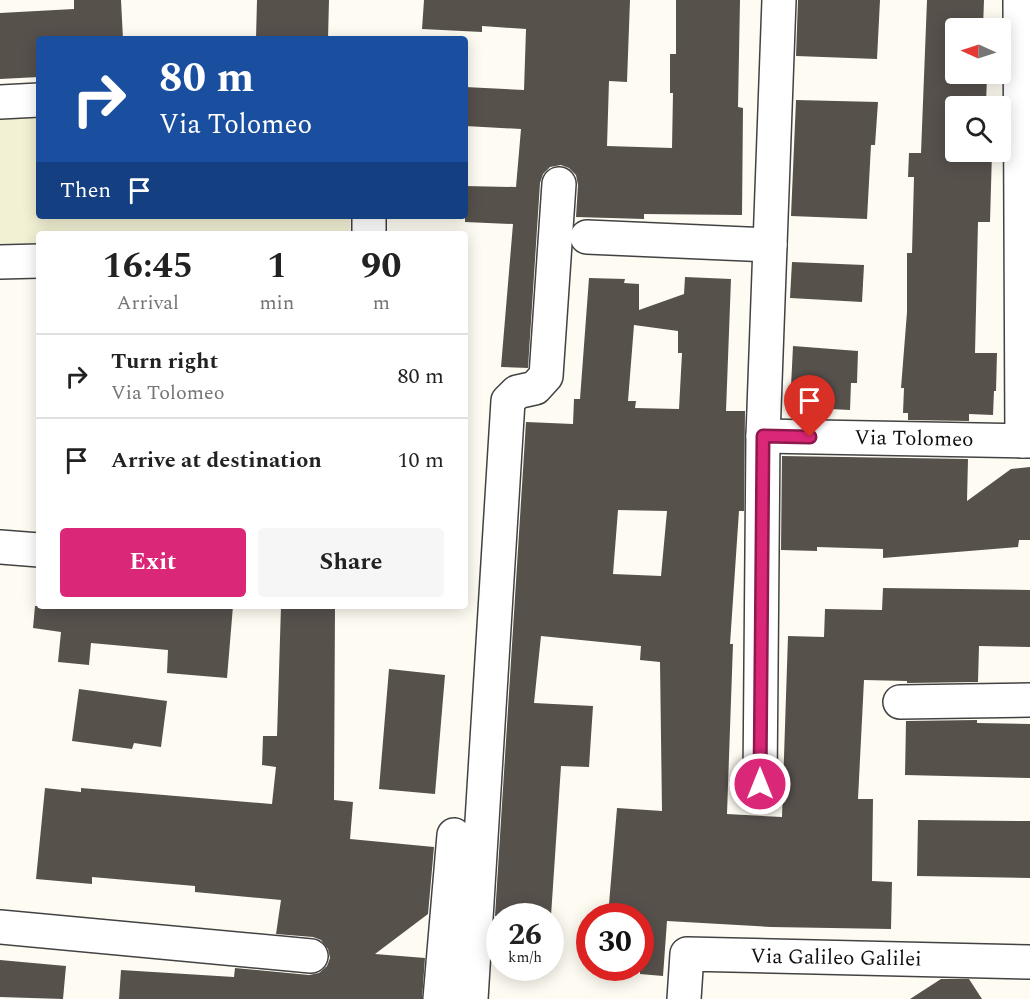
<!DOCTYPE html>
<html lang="en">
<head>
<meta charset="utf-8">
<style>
	:root { --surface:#fff; --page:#f6f6f6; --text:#222; --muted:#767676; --line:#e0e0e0; --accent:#db2777 }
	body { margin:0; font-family:Spectral,serif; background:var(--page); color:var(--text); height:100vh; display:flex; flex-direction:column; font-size:22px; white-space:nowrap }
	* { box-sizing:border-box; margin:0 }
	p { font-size:20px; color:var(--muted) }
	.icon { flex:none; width:33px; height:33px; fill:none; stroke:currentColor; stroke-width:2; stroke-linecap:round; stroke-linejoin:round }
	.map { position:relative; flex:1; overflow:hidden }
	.drawer { position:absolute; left:36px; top:231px; width:432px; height:378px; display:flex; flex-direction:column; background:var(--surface); border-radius:6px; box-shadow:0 3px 15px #0003 }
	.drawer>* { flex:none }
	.guide { position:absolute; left:36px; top:36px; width:432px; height:183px; border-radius:6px; box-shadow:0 3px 15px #0003; background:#1a4fa0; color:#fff; overflow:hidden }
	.needle { width:39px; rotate:273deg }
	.fabs { position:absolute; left:945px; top:18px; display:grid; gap:12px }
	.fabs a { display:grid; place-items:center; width:66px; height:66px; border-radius:6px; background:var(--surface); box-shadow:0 3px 15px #0003; font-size:30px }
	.speed { position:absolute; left:486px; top:903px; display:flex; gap:12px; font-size:30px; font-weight:700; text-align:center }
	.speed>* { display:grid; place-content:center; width:78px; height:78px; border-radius:50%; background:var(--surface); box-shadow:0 3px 15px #0003; line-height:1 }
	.speed small { font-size:15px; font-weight:400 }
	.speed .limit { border:9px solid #d22; background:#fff; color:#111 }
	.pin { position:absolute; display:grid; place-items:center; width:51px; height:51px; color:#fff; margin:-62px -26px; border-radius:50% 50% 50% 0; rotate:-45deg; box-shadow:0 0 6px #0007 }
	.pin .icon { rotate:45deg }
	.me { position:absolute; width:66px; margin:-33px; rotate:0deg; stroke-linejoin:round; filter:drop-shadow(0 0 4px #0008) }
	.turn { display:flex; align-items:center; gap:21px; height:126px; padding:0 24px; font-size:27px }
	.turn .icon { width:78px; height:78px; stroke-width:2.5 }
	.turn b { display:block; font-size:42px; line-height:51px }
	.then { display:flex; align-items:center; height:57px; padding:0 24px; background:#0003; gap:12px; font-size:22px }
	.eta { display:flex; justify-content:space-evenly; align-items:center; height:102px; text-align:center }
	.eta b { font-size:36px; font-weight:700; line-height:42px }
	.action { display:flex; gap:12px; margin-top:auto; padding:12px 24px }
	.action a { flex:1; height:69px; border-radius:6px; background:var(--accent); color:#fff; font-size:24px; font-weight:700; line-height:69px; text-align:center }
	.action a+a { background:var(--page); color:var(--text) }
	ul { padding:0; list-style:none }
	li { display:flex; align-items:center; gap:18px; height:84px; padding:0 24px; border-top:2px solid var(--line) }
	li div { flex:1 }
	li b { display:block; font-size:22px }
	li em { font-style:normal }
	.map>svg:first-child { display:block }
</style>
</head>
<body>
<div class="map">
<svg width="1030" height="999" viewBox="0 0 1030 999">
	<rect width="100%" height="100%" fill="#fefcf2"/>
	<!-- farmland -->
	<path fill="#f2f1d4" d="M39,115V216H350V234H39V243L0,244V117Z"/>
	<!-- building -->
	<g fill="#57514c" fill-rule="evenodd">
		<path d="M74,0H121L123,39H39V77L0,79V13L74,9Z"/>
		<path d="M257,0H329L328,39L256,38Z"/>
		<path d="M424,0H630L627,82L609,81L607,146L672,148L673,93H670V54H676V0H740L738,107L743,108L742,215L644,214V219L576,217L578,185L576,175L569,168L561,165L550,167L543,174L540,183L528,368L501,367L513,224L465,222V186L516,187L521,129L465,126V87L524,90L526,29L482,26V32L422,29Z"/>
		<path d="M798,0H880L877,59L796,56Z"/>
		<path d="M927,0H984L983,28H956V74H987L986,106H956V152H992L990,222H978L975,353H997L996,391H994L993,415L969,414V421L908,420V413H903L904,388H901L907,312V253H912L914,177H908L909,153H921Z"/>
		<path d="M796,100L878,102L875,145H871L867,219L791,216Z"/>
		<path d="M792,262L864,265L862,302L790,298Z"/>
		<path d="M685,277L731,279L726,411H745L744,511H739L730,644H733L727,814L782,817L788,636L824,637L825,609L882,610L883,588L1030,590V647L979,646L978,682L907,683V681L864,680L858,799H873L872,881L892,882L891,929L771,927L667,921L663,976L640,974V916H608L617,808L662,811L660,662L640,660L641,646L541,636L534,703L593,706L589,767L561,766L551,916H495L526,422L573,424L574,399H580L589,278L625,279L624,283L639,284V310L684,294ZM634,325L678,331V353H682L679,409L635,408L636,401H628ZM618,510L667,511L661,576L613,574Z"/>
		<path d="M793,346L858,351L857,383H851L850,410L790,407Z"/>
		<path d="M782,456L968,459L967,501L1011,469L1030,467V540H1019L1018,547L883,558V549L817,547V551L781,550Z"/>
		<path d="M35,606H233L227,678L167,673L168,650L91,643L89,665L58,662L61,632L33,628Z"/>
		<path d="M281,606H335L334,800L353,802L350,839L434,847L428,914L375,954L425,958L422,999H119L121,970L234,977L235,968L309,975L319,973L327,966L330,958L328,949L321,940L313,937L276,934L281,900L195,892V886L92,877V884L36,879L45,788L81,792V788L272,804L276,767L262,765L263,736H277Z"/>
		<path d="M389,669L445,675L435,794L379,789Z"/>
		<path d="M79,689L167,701L161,747L134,743L132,749L72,741Z"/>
		<path d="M977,720V723L1030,724V778L905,775L906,721Z"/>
		<path d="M918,820L1030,821V878L917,876Z"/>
		<path d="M0,960L66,966L63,999L0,997Z"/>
		<path d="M941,979H969L982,999H910Z"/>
	</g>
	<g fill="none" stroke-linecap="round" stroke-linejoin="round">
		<!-- minor casing -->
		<g stroke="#424242" stroke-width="36">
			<g id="minor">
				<path d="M1020,0L1022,441"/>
				<path d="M0,102L39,100"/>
				<path d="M369,234V216"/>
				<path d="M587,237L770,245"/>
				<path d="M0,262L39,261"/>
				<path d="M763,436L1030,441"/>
				<path d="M0,547L39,550"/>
				<path d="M900,702L1030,700"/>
				<path d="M760,784L763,436L779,0"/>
				<path d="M0,927L311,956"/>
				<path d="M440,999L454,835"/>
				<path d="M471,999L508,401L517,392L535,388L546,376L559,184"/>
				<path d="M684,999L687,954L1030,962"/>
			</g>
		</g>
		<!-- minor -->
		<use href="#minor" stroke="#fff" stroke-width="33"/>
	</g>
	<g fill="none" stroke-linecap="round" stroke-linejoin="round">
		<!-- route casing -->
		<g stroke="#8e194d" stroke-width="15">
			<path id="route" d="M760,784L763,436L810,437"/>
		</g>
		<!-- route -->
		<use href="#route" stroke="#db2777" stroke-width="10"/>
	</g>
	<g text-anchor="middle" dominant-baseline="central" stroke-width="6" stroke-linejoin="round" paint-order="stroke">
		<!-- street labels -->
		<g font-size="21" fill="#0f0f0f" stroke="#fff">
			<text transform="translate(914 439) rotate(1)">Via Tolomeo</text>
			<text transform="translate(836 958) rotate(1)">Via Galileo Galilei</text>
		</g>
	</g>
</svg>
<div class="fabs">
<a><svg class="needle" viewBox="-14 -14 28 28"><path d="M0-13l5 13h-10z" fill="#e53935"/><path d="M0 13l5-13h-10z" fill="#767676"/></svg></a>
<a><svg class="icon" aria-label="search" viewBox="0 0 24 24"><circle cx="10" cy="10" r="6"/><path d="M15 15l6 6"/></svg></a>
</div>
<div class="speed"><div>26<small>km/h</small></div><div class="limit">30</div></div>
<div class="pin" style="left:810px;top:437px;background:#d93025"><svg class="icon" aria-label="arrive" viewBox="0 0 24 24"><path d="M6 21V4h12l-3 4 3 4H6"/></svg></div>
<svg class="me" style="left:760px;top:784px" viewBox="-20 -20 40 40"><circle r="17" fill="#db2777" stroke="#fff" stroke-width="3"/><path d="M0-11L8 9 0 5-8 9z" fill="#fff"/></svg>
<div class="guide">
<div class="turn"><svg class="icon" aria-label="right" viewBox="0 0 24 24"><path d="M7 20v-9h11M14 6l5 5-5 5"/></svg><div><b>80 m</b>Via Tolomeo</div></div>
<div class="then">Then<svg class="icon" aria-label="arrive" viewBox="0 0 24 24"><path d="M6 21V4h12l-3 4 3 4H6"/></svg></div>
</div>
<section class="drawer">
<div class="eta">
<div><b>16:45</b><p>Arrival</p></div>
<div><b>1</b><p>min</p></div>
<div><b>90</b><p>m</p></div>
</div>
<ul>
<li><svg class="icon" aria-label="right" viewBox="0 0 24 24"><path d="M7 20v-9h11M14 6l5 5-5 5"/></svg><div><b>Turn right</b><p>Via Tolomeo</p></div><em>80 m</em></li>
<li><svg class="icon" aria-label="arrive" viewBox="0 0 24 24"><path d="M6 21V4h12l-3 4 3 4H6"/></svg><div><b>Arrive at destination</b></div><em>10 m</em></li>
</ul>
<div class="action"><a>Exit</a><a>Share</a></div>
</section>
</div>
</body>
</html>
